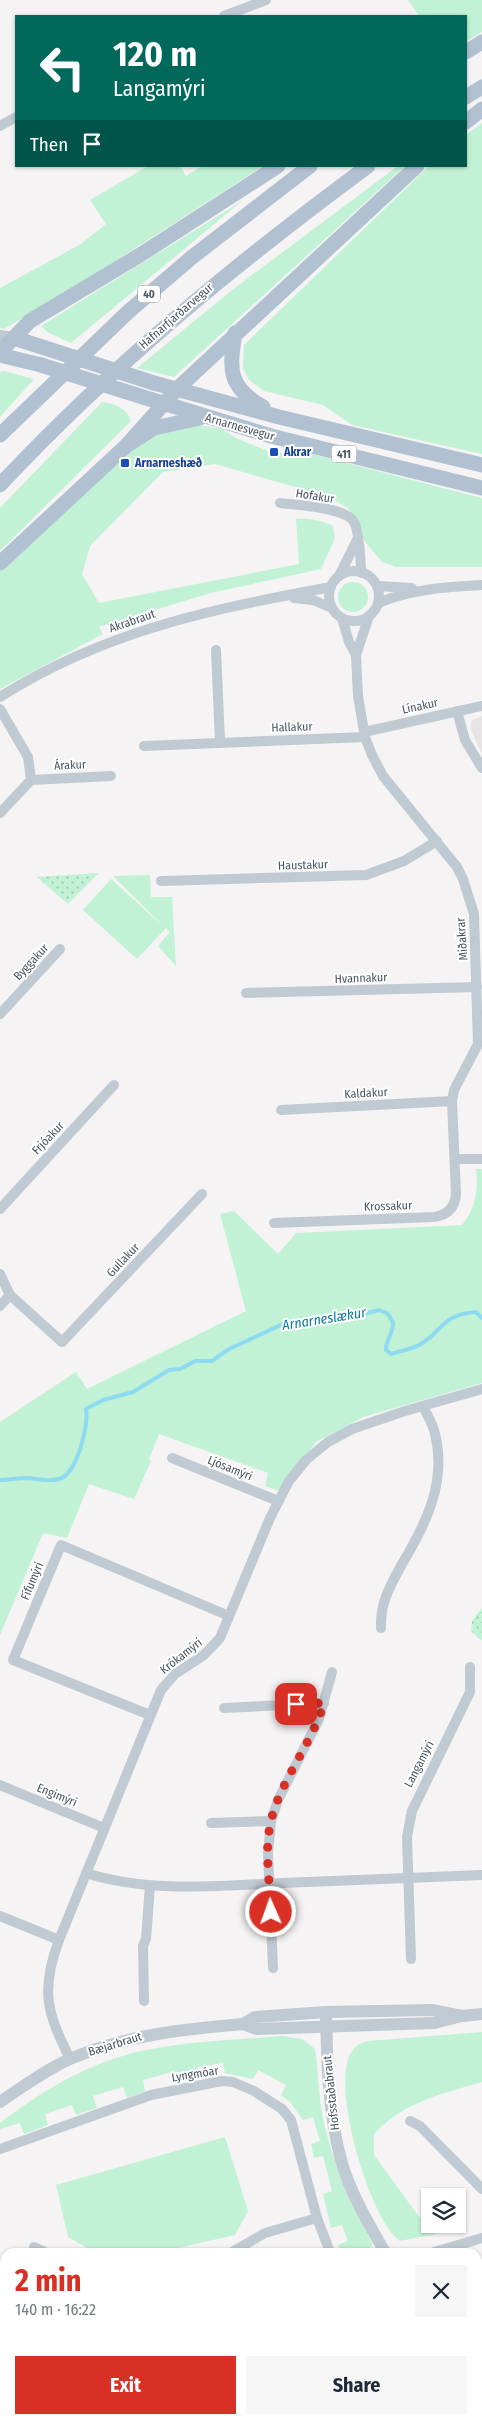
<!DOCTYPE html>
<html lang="en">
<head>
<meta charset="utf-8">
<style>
	:root { --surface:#fff; --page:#f6f6f7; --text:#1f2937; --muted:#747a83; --accent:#d93025 }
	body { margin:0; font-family:"Fira Sans Condensed",sans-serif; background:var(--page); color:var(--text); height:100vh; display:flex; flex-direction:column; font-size:19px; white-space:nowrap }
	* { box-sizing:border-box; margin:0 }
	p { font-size:16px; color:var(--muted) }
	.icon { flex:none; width:28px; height:28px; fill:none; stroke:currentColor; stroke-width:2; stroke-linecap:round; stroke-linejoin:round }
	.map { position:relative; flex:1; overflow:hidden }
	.sheet { position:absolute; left:0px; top:2248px; width:482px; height:176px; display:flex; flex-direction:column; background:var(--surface); border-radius:15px 15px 0 0; box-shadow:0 1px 4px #0004 }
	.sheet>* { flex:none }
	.banner { position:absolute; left:15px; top:15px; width:452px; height:152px; border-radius:0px; box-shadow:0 1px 4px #0004; background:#00695c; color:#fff; overflow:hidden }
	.buttons { position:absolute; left:421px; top:2188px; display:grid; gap:10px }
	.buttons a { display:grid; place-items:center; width:45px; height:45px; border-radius:0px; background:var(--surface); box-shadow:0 1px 4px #0004; font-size:25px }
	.pin { position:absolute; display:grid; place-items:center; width:42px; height:42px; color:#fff; margin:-21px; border-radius:10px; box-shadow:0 2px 8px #0006 }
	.me { position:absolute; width:55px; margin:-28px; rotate:358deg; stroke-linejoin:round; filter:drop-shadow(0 0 4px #0008) }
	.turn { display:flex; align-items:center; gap:18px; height:105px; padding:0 15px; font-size:22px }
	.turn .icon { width:65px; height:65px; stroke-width:2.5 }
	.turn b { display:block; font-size:35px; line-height:42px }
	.then { display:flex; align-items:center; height:48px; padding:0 15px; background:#0003; gap:10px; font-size:19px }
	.round { display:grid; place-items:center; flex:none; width:52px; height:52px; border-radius:0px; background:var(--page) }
	.head { display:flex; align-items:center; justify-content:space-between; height:85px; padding:0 15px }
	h1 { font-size:30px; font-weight:700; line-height:38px; color:var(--accent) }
	.primary-button { display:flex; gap:10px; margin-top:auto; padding:10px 15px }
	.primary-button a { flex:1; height:58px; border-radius:0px; background:var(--accent); color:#fff; font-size:20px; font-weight:700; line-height:58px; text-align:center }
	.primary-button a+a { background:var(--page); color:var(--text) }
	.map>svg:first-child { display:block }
</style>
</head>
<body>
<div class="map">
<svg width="482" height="2423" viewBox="0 0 482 2423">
	<defs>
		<pattern id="park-dots" width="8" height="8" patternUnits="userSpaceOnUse" patternTransform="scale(1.25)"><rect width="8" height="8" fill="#c1f2d5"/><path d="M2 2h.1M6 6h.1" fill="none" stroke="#9fc7b0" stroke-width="1.8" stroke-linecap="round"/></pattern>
	</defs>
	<rect width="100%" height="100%" fill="#f5f3f3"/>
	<!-- education -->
	<path fill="#e6e4e5" d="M482,716V754L470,728L472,720Z"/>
	<!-- green -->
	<g fill="#c1f2d5">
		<path d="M408,0H482V32L466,41V16H419Z"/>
		<path d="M482,123V454L352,425L323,405L264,391L249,380L243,368L244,345L429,166H466V135Z"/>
		<path d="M148,166H180L186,176L202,166H263L73,288L4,329L0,328V288L81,244L106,224L90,200Z"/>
		<path d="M398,166H405L174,377L137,368L232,290Z"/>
		<path d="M242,201L71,343L49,333L41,326Z"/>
		<path d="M4,371L34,379L0,417V372Z"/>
		<path d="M102,402C116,404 126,408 131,421L0,551V508Z"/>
		<path d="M192,424L222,429L238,439L273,453L295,452L315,455L482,498V567H396L382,562L366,543L348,508L327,496L215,464L163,472L90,546L82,574L99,603L299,564L296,519C309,518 321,520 333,526L335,538L321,569L211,593L114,622L99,627L103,634L0,689V571L146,437Z"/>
		<circle cx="353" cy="597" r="15"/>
		<path d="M150,875L151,897H172L176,966L158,946L170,932L166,928L137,959L83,910L111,879L165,928L113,876Z"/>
		<path d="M476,1169H482V1383L363,1417L316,1442L279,1491L265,1486L268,1473L159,1434L149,1459L151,1461L134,1499L89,1484L67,1538L43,1533L0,1635V1422L76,1372L87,1389L246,1311L220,1214L234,1211L278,1254L296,1233L462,1225C476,1208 478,1191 476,1169Z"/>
		<path d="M482,2032V2082C442,2094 403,2102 374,2134V2155L417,2214L435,2234L400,2241C370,2220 329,2083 352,2051C356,2045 361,2043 368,2041Z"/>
		<path d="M282,2036L302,2039L315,2049C319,2072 318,2096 323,2118C332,2163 351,2202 372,2243L371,2252H341L338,2245L348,2241L342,2225L331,2228L323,2194L332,2191L323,2156L314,2158L311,2144L320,2141L313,2117L303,2120L290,2102L281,2095L286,2085L258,2070L253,2079L225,2073L223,2063L198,2067L199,2078L175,2083L172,2072L143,2080L145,2091L127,2098L123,2087L93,2096L97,2108L76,2115L72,2105L45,2114L48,2125L24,2134L20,2123L0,2129V2123C35,2096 73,2072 116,2058C169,2041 227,2041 282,2036Z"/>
		<path d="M225,2137L248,2211L235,2235L160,2252H94L68,2237L56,2185Z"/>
		<path d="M478,2305L482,2310V2368L478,2369Z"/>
		<path d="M105,2419H183L184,2423H106Z"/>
		<path d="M270,2419H326L327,2423H270Z"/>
	</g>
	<!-- park -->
	<g fill="url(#park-dots)">
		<path d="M99,873L68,904L37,877Z"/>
		<path d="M482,1608V1640H481L471,1631L472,1621Z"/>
	</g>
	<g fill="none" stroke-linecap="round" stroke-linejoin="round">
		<!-- stream -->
		<path stroke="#8ddaf1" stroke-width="4" d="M0,1480C9,1480 18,1478 28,1478C38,1479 48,1482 59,1479C77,1474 89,1426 86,1409L103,1400L133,1392L169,1370L180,1369L195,1361H212L229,1349L283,1324L321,1322L336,1315L356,1316L379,1310L387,1313L393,1322C394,1333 385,1341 386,1350L391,1354C400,1351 413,1349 421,1344C445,1329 441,1315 476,1312L482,1318"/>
		<!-- minor -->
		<g stroke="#c0cad2" stroke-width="10">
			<path d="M224,16L266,0"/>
			<path d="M0,126L16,117"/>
			<path d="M280,503C297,505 346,507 354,522C359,531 361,562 361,573"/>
			<circle cx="354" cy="596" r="25"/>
			<path d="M339,576L357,540"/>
			<path d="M377,586L412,588"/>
			<path d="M294,598L313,600L332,608"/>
			<path d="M378,603C412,589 446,587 482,585"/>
			<path d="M216,650L220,742"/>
			<path d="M356,655L369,616"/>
			<path d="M0,697C104,631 212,609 331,587"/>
			<path d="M0,709L28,757L31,780L0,813"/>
			<path d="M457,711L465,740L482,768"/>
			<path d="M364,732L482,706"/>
			<path d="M144,746L365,737"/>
			<path d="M31,780L111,776"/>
			<path d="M161,881L366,875L404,861L437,841"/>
			<path d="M246,993L477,987"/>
			<path d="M0,1014L60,949"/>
			<path d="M281,1110L452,1101"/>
			<path d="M456,1159H482"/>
			<path d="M0,1209L114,1085"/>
			<path d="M274,1223L434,1217C448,1215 455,1207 456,1194L452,1101L454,1090L478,1044L474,914L463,879L457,867L383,776L372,755L365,737L358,696L356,655L349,642L342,618"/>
			<path d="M0,1274L10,1295L62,1342L202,1194"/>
			<path d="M0,1306L10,1295"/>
			<path d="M172,1458L278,1501"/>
			<path d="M381,1628C380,1603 390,1586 402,1564C426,1524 447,1482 435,1434C433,1424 427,1415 423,1406"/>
			<path d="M224,1708L324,1703"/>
			<path d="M150,1715L13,1660L61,1545L229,1616"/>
			<path d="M0,1785L104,1828"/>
			<path d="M211,1823L271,1821"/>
			<path d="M86,1873C148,1893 217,1886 282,1883C348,1880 415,1878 482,1875"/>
			<path d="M0,1916L59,1940"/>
			<path d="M411,1959L407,1837L412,1811L470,1692V1667"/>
			<path d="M273,1968L268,1853L271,1821L278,1800L319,1719L332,1672"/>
			<path d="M144,2001L143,1946L146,1939L150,1886"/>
			<path d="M70,2059C47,2012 40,1991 59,1940L161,1690L175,1674L204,1655L220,1638L270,1518L289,1481L306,1460L328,1442L352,1429L405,1411L482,1389"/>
			<path d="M410,2121L420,2126L482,2189"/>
			<path d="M0,2149L151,2095L222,2081L233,2082L254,2091L282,2109L291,2120L317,2218L265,2233L232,2252"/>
			<path d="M317,2218L330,2252"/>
			<path d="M34,2247L45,2252"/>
			<path d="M434,2252L482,2238"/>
			<path d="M0,2333L5,2336"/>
			<path d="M97,2419L98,2423"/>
			<path d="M190,2419L191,2423"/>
			<path d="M400,2419L401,2423"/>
		</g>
		<!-- tertiary -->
		<g stroke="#c0cad2" stroke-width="12">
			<path d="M0,336L14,338"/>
			<path d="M326,2012C327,2062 328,2111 341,2160C350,2192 368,2223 385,2252"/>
			<path d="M243,2024L256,2029L434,2023L462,2016L482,2014"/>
			<path d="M0,2102C22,2087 47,2069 72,2058C127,2035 184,2029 243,2024L255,2017L326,2012L432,2010L462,2016"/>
			<path d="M445,2419L446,2423"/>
		</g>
		<!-- primary -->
		<g stroke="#b2c1d2" stroke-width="15">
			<path d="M466,52L482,42"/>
			<path d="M466,97L482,87"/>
			<path d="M466,122L482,109"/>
			<path d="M235,333C229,370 228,387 263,407"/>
			<path d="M0,352L30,321L140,255L278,166"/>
			<path d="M0,355L41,365"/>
			<path d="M154,383L279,417L482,465"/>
			<path d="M143,397L271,436L482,488"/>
			<path d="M0,435L128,312L191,258L310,166"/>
			<path d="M126,446L177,389L417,166"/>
			<path d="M0,485C112,365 237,263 368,166"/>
			<path d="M0,563L126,446L154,428L200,418"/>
		</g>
		<!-- primary-bridge -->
		<g stroke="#b2c1d2" stroke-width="15">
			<path d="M14,338L154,383"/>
			<path d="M41,365L143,397"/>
		</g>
	</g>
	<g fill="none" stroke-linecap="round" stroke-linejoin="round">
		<!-- route -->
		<path stroke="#d93025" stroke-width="9" stroke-dasharray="0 16.2" d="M271,1912C270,1883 264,1850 271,1821C280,1781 312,1744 324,1703L296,1704"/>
	</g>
	<!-- markers -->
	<g fill="#1a4fb4" stroke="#fff" stroke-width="2">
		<rect x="269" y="447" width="10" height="10" rx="2.5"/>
		<rect x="120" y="458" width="10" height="10" rx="2.5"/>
	</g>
	<g text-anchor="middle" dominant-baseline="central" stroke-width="4" stroke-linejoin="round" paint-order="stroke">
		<!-- shield labels -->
		<g fill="#fff" stroke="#808890" stroke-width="1">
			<rect x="138" y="285.5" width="22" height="17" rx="4"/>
			<rect x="331.5" y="445.5" width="25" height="17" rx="4"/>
		</g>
		<g font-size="11" font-weight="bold" fill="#495561">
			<text x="149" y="294">40</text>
			<text x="344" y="454">411</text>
		</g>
		<!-- street labels -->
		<g font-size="12" fill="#495561" stroke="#fff">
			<text transform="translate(176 316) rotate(-41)">Hafnarfjarðarvegur</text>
			<text transform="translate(240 427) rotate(16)">Arnarnesvegur</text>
			<text transform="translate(315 496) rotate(9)">Hofakur</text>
			<text transform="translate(132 621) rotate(-19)">Akrabraut</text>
			<text transform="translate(420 706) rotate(-12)">Línakur</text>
			<text transform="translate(292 727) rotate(-2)">Hallakur</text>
			<text transform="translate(70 765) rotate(-3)">Árakur</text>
			<text transform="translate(303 865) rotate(-2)">Haustakur</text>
			<text transform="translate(462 939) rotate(-94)">Miðakrar</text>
			<text transform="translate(31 962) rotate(-47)">Byggakur</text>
			<text transform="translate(361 978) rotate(-2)">Hvannakur</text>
			<text transform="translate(366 1093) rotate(-3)">Kaldakur</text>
			<text transform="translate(48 1138) rotate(-47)">Frjóakur</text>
			<text transform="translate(388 1206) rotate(-2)">Krossakur</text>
			<text transform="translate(123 1260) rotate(-47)">Gullakur</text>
			<text transform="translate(230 1468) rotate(22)">Ljósamýri</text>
			<text transform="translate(32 1581) rotate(-67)">Fífumýri</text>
			<text transform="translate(181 1656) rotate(-38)">Krókamýri</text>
			<text transform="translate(419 1764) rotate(-63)">Langamýri</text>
			<text transform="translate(57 1795) rotate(22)">Engimýri</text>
			<text transform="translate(115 2044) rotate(-17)">Bæjarbraut</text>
			<text transform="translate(195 2074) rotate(-9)">Lyngmóar</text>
			<text transform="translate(331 2093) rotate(-96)">Hofsstaðabraut</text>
		</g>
		<!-- transit labels -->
		<g font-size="12" font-weight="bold" fill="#164399" stroke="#fff" text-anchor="start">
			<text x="284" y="452">Akrar</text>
			<text x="135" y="463">Arnarneshæð</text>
		</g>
		<!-- water labels -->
		<g font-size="14" font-style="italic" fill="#087b9e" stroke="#fff">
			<text transform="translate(324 1319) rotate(-9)">Arnarneslækur</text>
		</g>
	</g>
</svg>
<div class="buttons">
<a><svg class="icon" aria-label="layers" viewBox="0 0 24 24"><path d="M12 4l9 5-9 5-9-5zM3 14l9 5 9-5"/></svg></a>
</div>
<div class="pin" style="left:296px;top:1704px;background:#d93025"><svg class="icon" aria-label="arrive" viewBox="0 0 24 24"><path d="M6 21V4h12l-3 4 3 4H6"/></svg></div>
<svg class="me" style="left:271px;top:1912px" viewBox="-20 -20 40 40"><circle r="17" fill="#d93025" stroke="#fff" stroke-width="3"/><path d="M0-11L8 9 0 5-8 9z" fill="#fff"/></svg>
<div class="banner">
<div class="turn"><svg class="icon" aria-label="left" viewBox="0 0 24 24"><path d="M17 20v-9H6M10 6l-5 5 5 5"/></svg><div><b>120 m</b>Langamýri</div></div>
<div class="then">Then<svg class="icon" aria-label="arrive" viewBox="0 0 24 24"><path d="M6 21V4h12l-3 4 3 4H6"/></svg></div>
</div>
<section class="sheet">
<div class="head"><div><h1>2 min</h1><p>140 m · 16:22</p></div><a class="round"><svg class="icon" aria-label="close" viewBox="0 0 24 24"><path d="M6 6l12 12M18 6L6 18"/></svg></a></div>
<div class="primary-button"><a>Exit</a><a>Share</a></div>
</section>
</div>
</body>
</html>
